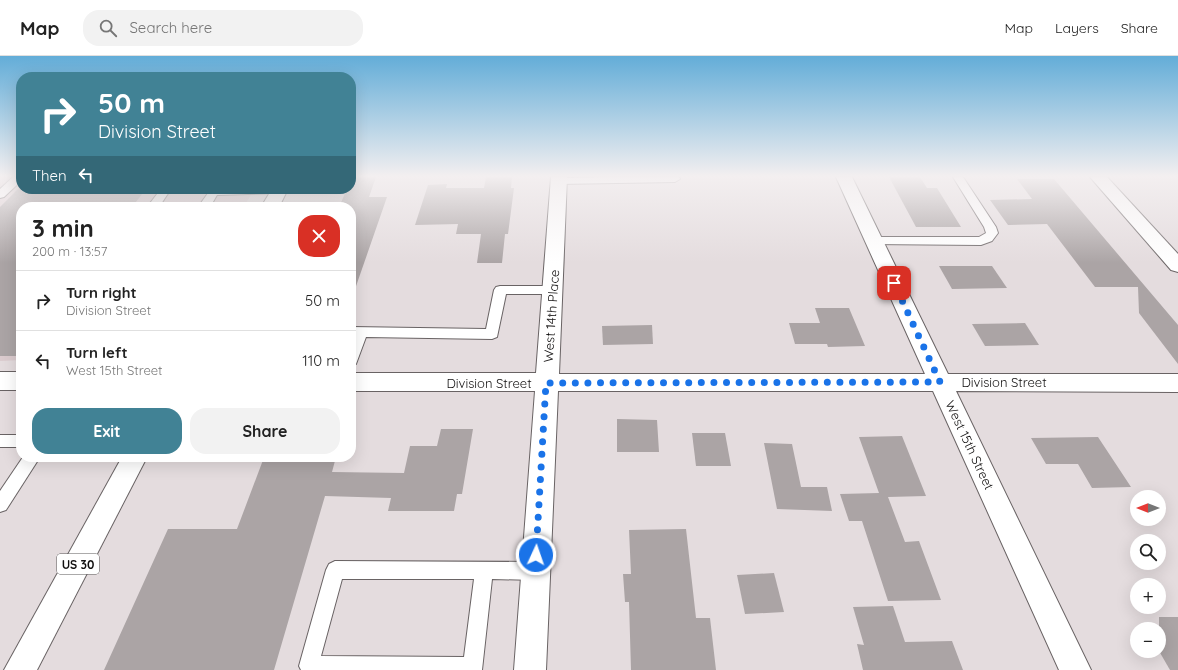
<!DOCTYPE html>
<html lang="en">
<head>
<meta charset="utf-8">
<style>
	:root { --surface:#fff; --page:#f2f2f2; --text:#222; --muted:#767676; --line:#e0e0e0; --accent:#418295 }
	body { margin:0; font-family:Quicksand,sans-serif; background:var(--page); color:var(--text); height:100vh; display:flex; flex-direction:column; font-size:15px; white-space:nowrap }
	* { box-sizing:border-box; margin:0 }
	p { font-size:13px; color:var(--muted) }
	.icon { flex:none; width:22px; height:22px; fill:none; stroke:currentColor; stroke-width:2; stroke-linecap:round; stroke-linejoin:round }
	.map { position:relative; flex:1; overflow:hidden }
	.details { position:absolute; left:16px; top:146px; width:340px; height:260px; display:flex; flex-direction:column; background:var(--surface); border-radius:16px; box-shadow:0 4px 16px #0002 }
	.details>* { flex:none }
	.banner { position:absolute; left:16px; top:16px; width:340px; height:122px; border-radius:16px; box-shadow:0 4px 16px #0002; background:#418295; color:#fff; overflow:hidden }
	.needle { width:26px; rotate:270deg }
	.fabs { position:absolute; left:1130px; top:434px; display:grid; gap:8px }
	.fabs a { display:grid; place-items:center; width:36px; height:36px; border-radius:50%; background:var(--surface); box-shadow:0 4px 16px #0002; font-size:20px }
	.pin { position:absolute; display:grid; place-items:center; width:34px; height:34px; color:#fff; margin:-17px; border-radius:8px; box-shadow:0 2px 6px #0006 }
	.me { position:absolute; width:44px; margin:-22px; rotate:3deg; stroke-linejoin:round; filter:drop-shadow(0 0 3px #0008) }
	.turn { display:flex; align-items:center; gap:14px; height:84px; padding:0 16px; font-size:18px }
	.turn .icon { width:52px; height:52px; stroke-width:2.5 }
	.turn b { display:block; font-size:28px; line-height:34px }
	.then { display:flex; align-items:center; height:38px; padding:0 16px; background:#0003; gap:8px; font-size:15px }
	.round { display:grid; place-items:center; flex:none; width:42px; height:42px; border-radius:16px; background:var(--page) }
	.head { display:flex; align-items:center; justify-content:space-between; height:68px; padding:0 16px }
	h1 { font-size:24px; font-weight:700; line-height:30px }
	.primary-button { display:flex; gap:8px; margin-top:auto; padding:8px 16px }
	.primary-button a { flex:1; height:46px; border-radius:16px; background:var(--accent); color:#fff; font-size:16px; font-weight:700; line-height:46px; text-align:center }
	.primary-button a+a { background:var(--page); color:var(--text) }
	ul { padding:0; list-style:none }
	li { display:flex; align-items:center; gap:12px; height:60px; padding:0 16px; border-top:1px solid var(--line) }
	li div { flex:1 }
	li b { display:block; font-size:15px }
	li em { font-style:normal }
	header { display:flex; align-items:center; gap:24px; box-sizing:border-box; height:56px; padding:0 20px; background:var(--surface); border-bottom:1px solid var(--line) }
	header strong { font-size:19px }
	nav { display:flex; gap:22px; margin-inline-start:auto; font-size:14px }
	.search { width:280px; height:36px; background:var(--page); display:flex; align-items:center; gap:10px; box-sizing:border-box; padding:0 14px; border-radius:16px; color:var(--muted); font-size:15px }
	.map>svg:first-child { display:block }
</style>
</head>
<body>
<header>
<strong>Map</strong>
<div class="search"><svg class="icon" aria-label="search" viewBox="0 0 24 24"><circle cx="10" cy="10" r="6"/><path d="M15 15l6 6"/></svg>Search here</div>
<nav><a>Map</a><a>Layers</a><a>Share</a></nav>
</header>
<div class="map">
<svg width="1178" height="614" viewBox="0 0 1178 614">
	<rect width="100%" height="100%" fill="#e4dcde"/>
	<!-- built -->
	<path fill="#dbcbce" d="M0,121H21V133H254L244,151H21V304L0,305Z"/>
	<!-- building -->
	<g fill="#aba4a5">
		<path d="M351,121H376L369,141H387L354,236L351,235V151H339L347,133H351Z"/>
		<path d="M486,121H512L511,132H514L508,178H505L502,207H477L481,178H456L458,168L415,169L428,129L447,128L446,132H484Z"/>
		<path d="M889,121H920L927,132H937L961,171H916Z"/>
		<path d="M1017,123H1054L1178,269V308L1139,257L1138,231H1095L1047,168L1008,169L990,144L1032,143Z"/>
		<path d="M21,130V133H146L132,151H21V300H0V151Z"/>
		<path d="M939,210H992L1007,232L952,233Z"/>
		<path d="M815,252H849L865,290L828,291L827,288H795L789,267H820Z"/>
		<path d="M1025,267L1039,289L985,290L972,268Z"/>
		<path d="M652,269L653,288L603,289L602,270Z"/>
		<path d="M617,363L657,364L659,396H617Z"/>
		<path d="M441,373H473L462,438H457L454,455H388L391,442L325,440L274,614H104L168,473H237L263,404H298L299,401H336L332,416L404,417L410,390H437Z"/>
		<path d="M692,377H725L731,410H696Z"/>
		<path d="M902,380L926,440L888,441L905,486L919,485L941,544L888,545L862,465H849L840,438L879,437L859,381Z"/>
		<path d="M1098,381L1131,431L1092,432L1078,408H1046L1031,382Z"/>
		<path d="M764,387L792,388L801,431H827L832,455L777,453Z"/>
		<path d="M686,473L696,562H710L716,614H631L629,546H625L623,518H631L629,474Z"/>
		<path d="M774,517L784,556L745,558L737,519Z"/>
		<path d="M893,550L905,586L952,585L963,614H863L857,588L864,589L853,551Z"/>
		<path d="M1159,561H1178V614H1170L1159,595Z"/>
	</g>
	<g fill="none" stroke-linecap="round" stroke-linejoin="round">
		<!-- service casing -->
		<g stroke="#696364" stroke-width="2">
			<g id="service">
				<path d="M13,121H21V125L4,141L0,142V133Z"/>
				<path d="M609,121H679L680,123L675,126L558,128L553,125L558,122Z"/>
				<path d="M953,121H963L996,171L998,177L992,185L981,189L870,188L868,185L874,181H979L986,177L984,171Z"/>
				<path d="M161,133H171L159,151H147Z"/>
				<path d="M211,133H284V134L279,137L217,139L210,151H198Z"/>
				<path d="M500,230H552L556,231L558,234L556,237L552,238H506L497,281L492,283L366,281L356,308L351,309L353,281H351V271L486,273L494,234L496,231Z"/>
				<rect x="0" y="379" width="21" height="12"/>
				<path d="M23,401H40L6,454L0,456V435Z"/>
				<path d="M335,505L535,506L541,509L544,515L541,521L535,524L492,523L482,614H301L299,610L326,514L329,508ZM342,523H474L464,601L321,600Z"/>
			</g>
		</g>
		<!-- minor casing -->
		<g stroke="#696364" stroke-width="2">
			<g id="minor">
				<path d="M551,121H567L559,318H925L836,121H852L948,318H1178V336L956,335L1091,614H1059L933,335H558L546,614H514L535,335H351V317H536Z"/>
				<path d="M1090,121H1107L1178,198V216L1171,214Z"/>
				<rect x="0" y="316" width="21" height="18"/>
			</g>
		</g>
		<!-- primary casing -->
		<g stroke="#696364" stroke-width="2">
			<g id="primary">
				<path d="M272,133H288L279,151H261Z"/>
				<path d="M122,401H147L37,614H4Z"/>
			</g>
		</g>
		<!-- service -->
		<use href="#service" fill="#fff" fill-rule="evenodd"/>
		<!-- minor -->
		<use href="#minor" fill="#fff" fill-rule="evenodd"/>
		<!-- primary -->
		<use href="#primary" fill="#fff" fill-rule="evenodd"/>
	</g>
	<!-- sky -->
	<linearGradient id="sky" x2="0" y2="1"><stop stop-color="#63add8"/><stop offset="0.58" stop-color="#f3eff0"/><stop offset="1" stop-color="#f3eff0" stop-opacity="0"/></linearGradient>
	<rect width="1178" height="207" fill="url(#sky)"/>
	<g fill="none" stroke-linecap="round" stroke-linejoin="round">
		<!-- route -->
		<path stroke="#1a73e8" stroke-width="7" stroke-dasharray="0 12.6" d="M536,499L546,327L940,326L894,227"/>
	</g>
	<g text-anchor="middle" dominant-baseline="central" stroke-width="3" stroke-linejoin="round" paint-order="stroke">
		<!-- shield labels -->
		<rect fill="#fff" stroke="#585757" stroke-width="1" x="57" y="498" width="42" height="20" rx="3"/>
		<g font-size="12" font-weight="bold" fill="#110f0f">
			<text x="78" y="508">US 30</text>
		</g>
		<!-- street labels -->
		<g font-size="13" fill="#110f0f" stroke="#fff">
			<text transform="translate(551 260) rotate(-86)">West 14th Place</text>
			<text x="1004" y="326">Division Street</text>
			<text x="489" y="327">Division Street</text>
			<text transform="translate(970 389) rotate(65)">West 15th Street</text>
		</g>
	</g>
</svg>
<div class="fabs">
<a><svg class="needle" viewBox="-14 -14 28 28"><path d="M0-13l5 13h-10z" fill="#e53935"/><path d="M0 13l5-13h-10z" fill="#767676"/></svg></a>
<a><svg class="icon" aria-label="search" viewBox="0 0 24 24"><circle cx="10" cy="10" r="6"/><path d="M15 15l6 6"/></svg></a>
<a>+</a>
<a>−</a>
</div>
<div class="pin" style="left:894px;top:227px;background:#d93025"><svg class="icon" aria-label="arrive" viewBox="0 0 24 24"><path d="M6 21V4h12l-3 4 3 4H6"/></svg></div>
<svg class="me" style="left:536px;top:499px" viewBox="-20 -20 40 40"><circle r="17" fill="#1a73e8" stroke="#fff" stroke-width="3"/><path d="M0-11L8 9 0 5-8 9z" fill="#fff"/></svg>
<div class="banner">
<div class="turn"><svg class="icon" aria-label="right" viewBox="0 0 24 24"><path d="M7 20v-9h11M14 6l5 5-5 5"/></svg><div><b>50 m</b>Division Street</div></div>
<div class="then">Then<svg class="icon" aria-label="left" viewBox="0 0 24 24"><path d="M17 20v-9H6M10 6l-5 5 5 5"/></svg></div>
</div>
<section class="details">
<div class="head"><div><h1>3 min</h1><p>200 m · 13:57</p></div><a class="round" style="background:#d93025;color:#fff"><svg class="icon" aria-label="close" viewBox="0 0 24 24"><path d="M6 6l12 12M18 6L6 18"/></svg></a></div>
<ul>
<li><svg class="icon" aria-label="right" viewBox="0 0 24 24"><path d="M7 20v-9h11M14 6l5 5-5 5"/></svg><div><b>Turn right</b><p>Division Street</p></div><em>50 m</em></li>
<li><svg class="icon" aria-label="left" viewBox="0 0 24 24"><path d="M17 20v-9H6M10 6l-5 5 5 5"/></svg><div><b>Turn left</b><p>West 15th Street</p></div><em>110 m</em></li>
</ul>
<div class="primary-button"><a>Exit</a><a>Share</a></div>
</section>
</div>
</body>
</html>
